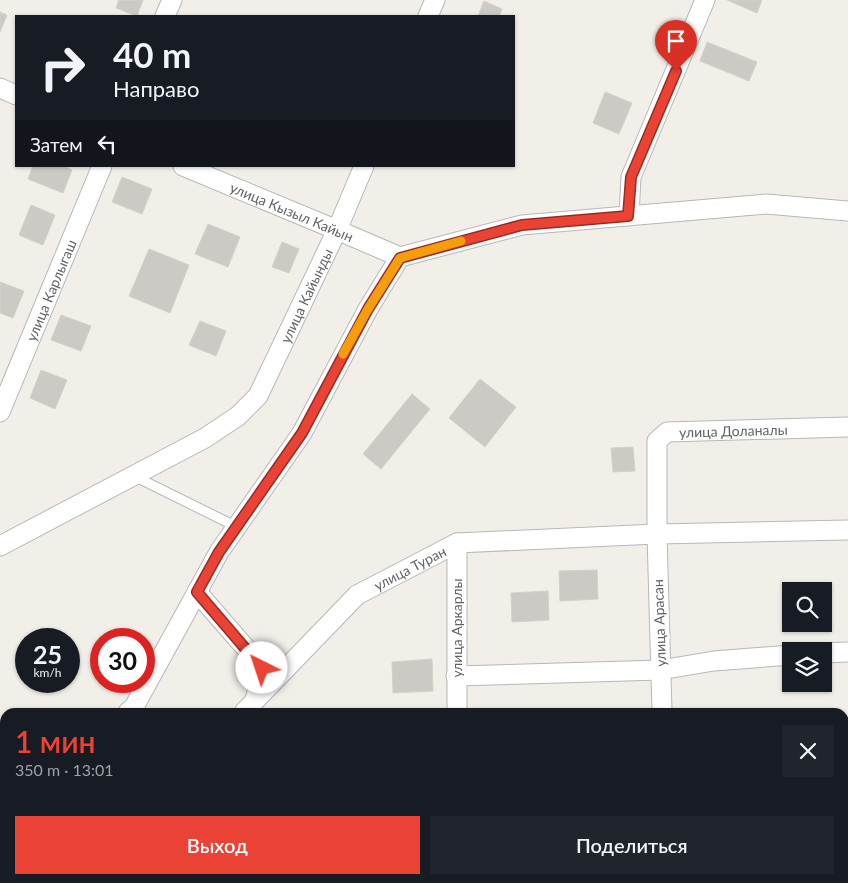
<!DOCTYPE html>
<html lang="ru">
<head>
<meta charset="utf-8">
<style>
	:root { --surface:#171b24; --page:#20242c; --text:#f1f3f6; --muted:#9ea1a6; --accent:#ea4335 }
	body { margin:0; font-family:Lato,sans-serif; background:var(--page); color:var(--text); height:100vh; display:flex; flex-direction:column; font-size:19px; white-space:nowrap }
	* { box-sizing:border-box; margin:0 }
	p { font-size:16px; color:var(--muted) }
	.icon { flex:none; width:28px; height:28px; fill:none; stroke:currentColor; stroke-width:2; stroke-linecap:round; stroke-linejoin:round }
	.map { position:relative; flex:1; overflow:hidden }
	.drawer { position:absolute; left:0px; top:708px; width:849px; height:176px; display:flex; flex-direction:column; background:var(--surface); border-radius:15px 15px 0 0; box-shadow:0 1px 4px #0004 }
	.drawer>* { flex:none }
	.guide { position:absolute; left:15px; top:15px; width:500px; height:152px; border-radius:0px; box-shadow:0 1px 4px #0004; background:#171b24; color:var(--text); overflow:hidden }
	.controls { position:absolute; left:782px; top:582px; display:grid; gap:10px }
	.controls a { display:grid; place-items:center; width:50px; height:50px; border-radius:0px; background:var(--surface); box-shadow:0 1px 4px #0004; font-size:25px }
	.speed { position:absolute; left:15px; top:628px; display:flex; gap:10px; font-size:25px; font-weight:700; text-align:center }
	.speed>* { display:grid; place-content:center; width:65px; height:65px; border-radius:50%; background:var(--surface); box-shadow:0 1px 4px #0004; line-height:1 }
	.speed small { font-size:12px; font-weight:400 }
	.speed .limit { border:8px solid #d22; background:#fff; color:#111 }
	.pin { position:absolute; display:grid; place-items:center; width:42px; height:42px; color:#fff; margin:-51px -21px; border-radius:50% 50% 50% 0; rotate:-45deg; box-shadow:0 0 5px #0007 }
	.pin .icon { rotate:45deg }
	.me { position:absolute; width:55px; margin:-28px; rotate:319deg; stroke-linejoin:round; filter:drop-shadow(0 0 4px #0008) }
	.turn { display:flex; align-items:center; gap:18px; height:105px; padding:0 15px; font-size:22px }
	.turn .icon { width:65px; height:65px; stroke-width:2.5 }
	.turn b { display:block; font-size:35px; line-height:42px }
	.then { display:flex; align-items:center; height:48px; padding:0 15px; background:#0003; gap:10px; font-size:19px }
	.round { display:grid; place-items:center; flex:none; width:52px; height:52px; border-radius:0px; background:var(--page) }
	.overview { display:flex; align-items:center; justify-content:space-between; height:85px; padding:0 15px }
	h1 { font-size:30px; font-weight:600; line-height:38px; color:var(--accent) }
	.action { display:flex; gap:10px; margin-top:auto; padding:10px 15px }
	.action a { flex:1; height:58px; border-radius:0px; background:var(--accent); color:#fff; font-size:20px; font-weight:600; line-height:58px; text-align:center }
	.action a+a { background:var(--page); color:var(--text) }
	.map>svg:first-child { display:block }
</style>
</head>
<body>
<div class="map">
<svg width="848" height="883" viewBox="0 0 848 883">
	<rect width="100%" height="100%" fill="#f1efe8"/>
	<!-- building -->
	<g fill="#cccac5" stroke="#d6d1c6">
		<path d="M119,0H143L137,16L116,8Z"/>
		<path d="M727,0H762L757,13Z"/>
		<path d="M484,1L502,9L499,16H478Z"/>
		<path d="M0,12L7,15L0,32Z"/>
		<path d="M707,42L757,62L749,81L700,61Z"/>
		<path d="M605,92L632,103L619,134L593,123Z"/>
		<path d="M33,166H63L72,170L63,193L28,179Z"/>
		<path d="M122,177L152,189L142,214L112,202Z"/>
		<path d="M31,205L55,215L43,245L19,235Z"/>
		<path d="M208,224L240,237L228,267L195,254Z"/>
		<path d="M282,242L299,249L289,273L272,267Z"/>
		<path d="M149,249L189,265L170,313L129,296Z"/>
		<path d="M0,282L24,291L13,318L0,313Z"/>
		<path d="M61,315L91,326L81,351L51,340Z"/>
		<path d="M200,321L226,331L216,356L189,345Z"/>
		<path d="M41,370L67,380L55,409L30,398Z"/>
		<path d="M480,379L516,407L485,447L449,418Z"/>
		<path d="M412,394L430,409L381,469L363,454Z"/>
		<path d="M633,447L635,471L613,472L611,448Z"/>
		<path d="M597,570L598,599L560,601L559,571Z"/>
		<path d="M548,591L549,620L512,622L511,593Z"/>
		<path d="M432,659L433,691L393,693L392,662Z"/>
		<path d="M844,871H847V883H813V879H844Z"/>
		<rect x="119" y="879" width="35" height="4"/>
		<rect x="284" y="879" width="33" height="4"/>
	</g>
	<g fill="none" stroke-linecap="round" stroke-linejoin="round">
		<!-- service casing -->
		<g stroke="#b5b8bc" stroke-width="11">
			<path id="service" d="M134,476L237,527"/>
		</g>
		<!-- minor casing -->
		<g stroke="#b5b8bc" stroke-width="21">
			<g id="minor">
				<path d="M165,16L172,0"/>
				<path d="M428,16L435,0"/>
				<path d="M0,88L16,95"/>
				<path id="s1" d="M183,166L337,230L400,257"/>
				<path d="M629,216L631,177L705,0"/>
				<path id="s2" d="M0,412L102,166"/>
				<path id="s3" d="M0,546L205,438L238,416L258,396L337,230L364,166"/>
				<path d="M197,592L263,668L255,700"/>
				<path d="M824,653L848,652"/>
				<path d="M456,676L660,670L714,661L791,655"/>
				<path d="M128,712L134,707L219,552L302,433L368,309L400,257L522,225L766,204L848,211"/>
				<path id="s4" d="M244,712L357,595L457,543L657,534L848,530"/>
				<path d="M457,712V543"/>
				<path id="s5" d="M662,712L657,534V441L667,432L848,427"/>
				<path d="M0,847L5,842"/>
				<path d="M257,879V883"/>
				<path d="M460,879V883"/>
				<path d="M667,879V883"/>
				<path d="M78,883L82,879"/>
			</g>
		</g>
		<!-- service -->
		<use href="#service" stroke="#fff" stroke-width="9"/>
		<!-- minor -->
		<use href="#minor" stroke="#fff" stroke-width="19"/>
	</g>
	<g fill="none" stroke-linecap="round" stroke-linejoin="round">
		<!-- route casing -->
		<g stroke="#982c22" stroke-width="12">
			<path id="route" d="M262,668L197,592L219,552L302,433L368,309L400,258L522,225L628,216L631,177L676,71"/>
		</g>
		<!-- route -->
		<use href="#route" stroke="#ea4335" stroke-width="9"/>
		<!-- slow -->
		<path stroke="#f59e0b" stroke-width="9" d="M343,354L368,309L400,258L461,241"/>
	</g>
	<g text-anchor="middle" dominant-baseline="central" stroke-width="5" stroke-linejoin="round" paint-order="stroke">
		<!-- street labels -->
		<g font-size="14" fill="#5f6368" stroke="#fff">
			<text stroke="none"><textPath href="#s1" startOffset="118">улица Кызыл Кайын</textPath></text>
			<text stroke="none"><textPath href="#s2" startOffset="132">улица Карлыгаш</textPath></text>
			<text stroke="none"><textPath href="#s3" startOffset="411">улица Кайынды</textPath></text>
			<text stroke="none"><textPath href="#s5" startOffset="351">улица Доланалы</textPath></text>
			<text stroke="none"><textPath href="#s4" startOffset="222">улица Туран</textPath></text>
			<text transform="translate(659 623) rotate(-92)">улица Арасан</text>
			<text transform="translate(456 628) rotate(-90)">улица Аркарлы</text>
		</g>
	</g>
</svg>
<div class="controls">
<a><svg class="icon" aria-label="search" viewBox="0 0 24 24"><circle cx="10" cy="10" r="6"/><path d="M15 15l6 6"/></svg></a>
<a><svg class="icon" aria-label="layers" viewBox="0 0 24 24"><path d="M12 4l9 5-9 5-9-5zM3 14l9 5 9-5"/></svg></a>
</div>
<div class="speed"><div>25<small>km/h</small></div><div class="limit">30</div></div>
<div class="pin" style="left:676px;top:71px;background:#d93025"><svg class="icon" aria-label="arrive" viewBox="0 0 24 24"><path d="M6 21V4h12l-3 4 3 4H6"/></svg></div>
<svg class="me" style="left:262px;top:668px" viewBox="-20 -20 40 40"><circle r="19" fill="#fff"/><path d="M0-13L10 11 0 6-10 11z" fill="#ea4335"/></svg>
<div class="guide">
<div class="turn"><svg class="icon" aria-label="right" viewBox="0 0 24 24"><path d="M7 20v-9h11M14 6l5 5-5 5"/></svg><div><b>40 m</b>Направо</div></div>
<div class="then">Затем<svg class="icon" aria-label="left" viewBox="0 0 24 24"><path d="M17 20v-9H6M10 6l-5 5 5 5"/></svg></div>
</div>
<section class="drawer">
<div class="overview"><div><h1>1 мин</h1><p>350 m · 13:01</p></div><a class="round"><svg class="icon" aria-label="close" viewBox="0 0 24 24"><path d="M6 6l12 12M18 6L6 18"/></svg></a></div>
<div class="action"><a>Выход</a><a>Поделиться</a></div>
</section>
</div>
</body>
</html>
